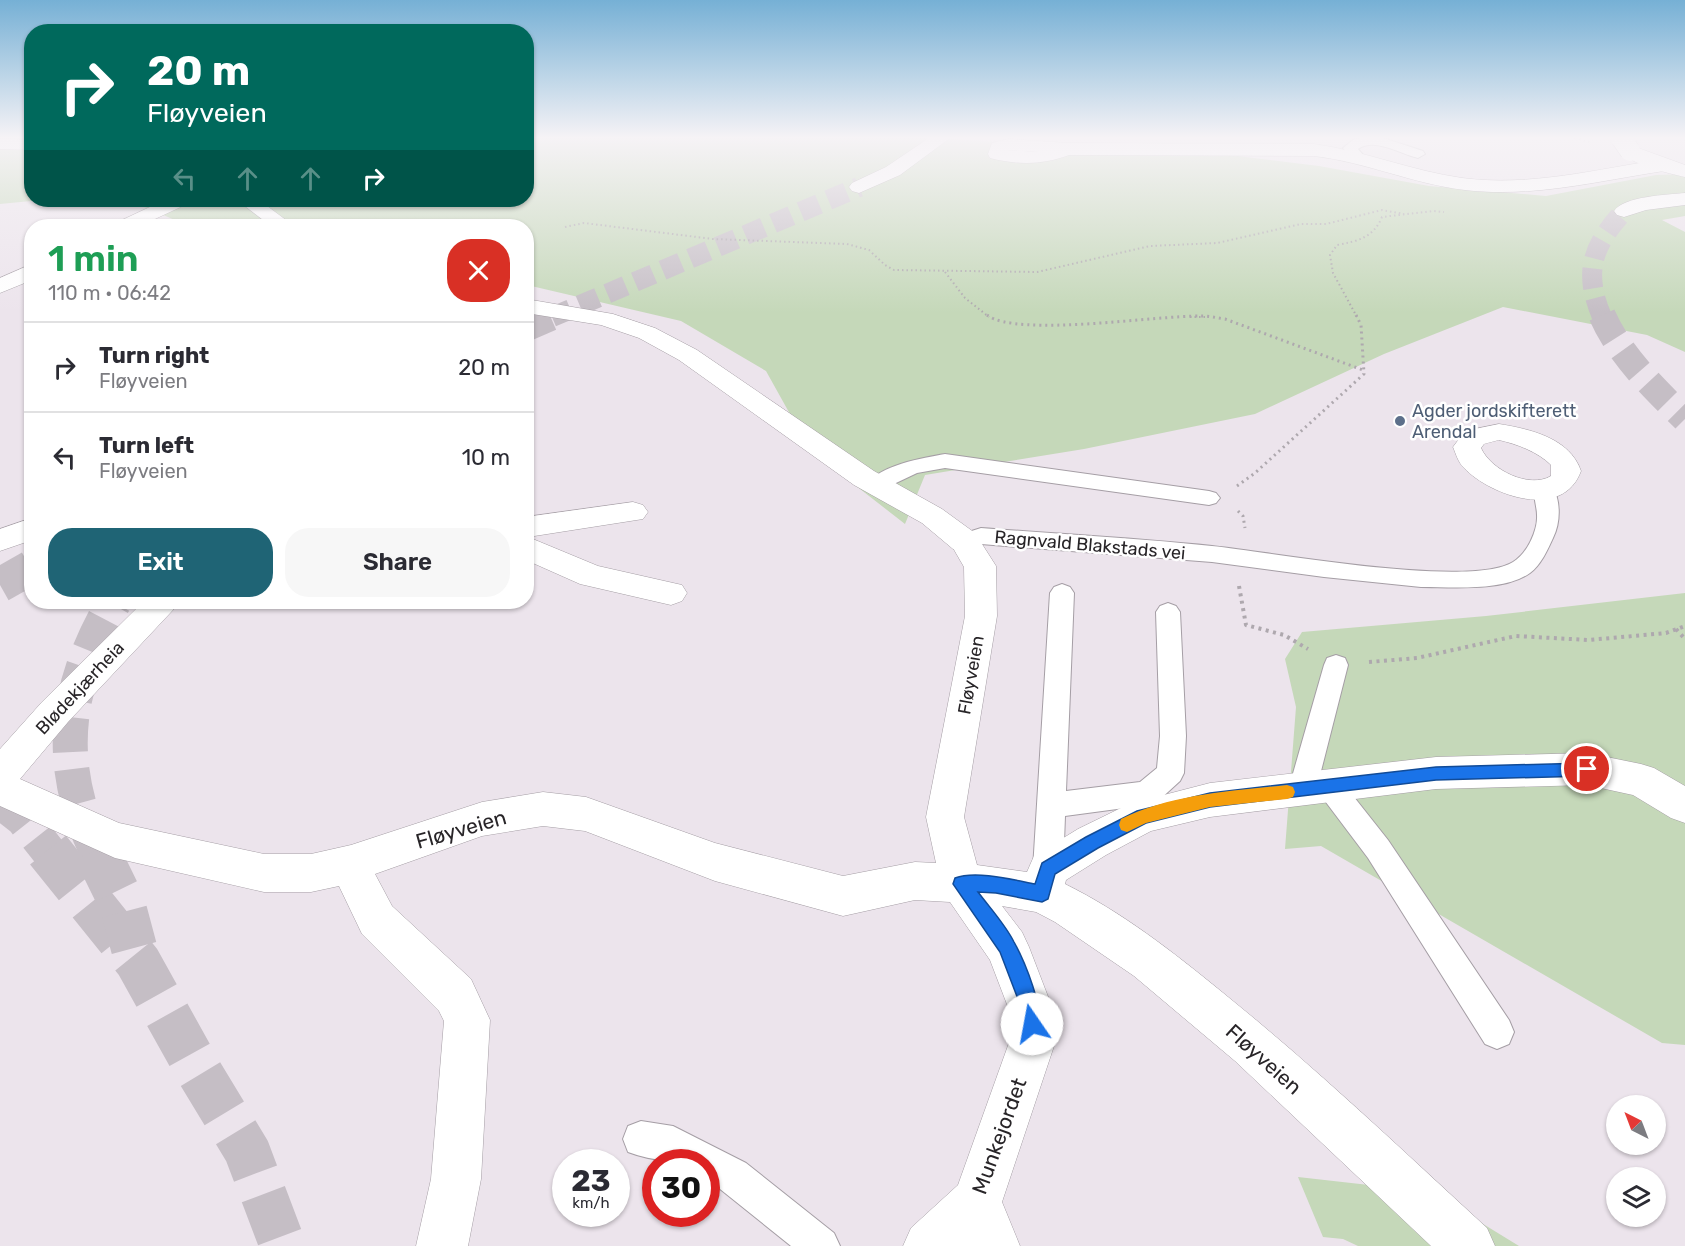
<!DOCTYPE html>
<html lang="en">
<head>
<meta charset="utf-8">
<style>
	:root { --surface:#fff; --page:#f7f7f7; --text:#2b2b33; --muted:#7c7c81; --line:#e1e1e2; --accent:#1f6475 }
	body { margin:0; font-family:Rubik,sans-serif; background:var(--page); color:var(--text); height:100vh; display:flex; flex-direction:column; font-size:22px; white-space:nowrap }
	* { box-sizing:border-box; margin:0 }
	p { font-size:20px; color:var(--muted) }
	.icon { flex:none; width:33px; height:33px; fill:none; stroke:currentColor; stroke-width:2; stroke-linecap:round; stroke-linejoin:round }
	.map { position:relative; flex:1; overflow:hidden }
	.panel { position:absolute; left:24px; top:219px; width:510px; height:390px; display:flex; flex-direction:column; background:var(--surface); border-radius:24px; box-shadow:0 2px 4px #0004 }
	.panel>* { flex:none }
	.hud { position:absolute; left:24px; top:24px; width:510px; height:183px; border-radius:24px; box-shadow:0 2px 4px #0004; background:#00695c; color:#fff; overflow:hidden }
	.needle { width:39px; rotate:318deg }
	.tools { position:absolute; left:1606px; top:1095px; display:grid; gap:12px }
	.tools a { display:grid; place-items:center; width:60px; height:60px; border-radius:50%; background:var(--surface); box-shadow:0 2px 4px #0004; font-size:30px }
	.speed { position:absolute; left:552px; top:1149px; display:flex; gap:12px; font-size:30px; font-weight:700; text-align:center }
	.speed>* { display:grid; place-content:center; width:78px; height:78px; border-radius:50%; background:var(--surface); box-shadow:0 2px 4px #0004; line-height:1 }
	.speed small { font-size:15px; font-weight:400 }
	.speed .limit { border:9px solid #d22; background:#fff; color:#111 }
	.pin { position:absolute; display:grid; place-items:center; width:51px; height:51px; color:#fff; margin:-26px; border:3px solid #fff; border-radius:50%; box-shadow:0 2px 6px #0007 }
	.me { position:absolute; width:66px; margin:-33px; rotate:348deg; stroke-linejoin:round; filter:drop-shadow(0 0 4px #0008) }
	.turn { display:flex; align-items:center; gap:21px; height:126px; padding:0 24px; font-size:27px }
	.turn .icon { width:78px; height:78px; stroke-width:2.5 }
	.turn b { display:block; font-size:42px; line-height:51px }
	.lanes { display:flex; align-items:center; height:57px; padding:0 24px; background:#0003; justify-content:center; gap:30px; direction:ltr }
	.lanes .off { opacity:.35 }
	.round { display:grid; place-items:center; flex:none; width:63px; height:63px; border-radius:24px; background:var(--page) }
	.overview { display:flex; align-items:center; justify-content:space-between; height:102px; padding:0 24px }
	h1 { font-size:36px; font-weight:600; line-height:45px; color:#1e9e55 }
	.primary-button { display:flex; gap:12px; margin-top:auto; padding:12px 24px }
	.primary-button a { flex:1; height:69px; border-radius:24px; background:var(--accent); color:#fff; font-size:24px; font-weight:600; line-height:69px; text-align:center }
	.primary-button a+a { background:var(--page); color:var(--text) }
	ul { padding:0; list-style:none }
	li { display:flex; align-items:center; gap:18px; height:90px; padding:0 24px; border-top:2px solid var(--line) }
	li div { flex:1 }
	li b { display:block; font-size:22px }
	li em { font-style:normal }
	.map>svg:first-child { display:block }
</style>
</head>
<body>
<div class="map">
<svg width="1685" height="1246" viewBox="0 0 1685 1246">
	<rect width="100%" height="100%" fill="#ece4ec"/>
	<!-- green -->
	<g fill="#c5d8b9">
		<path d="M0,138H31L32,200H41L0,204Z"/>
		<path d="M527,138H941L1078,148L1213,153L1319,166L1429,186L1546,196L1656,175L1685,174V216L1662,220L1685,232V352L1647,335L1503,307L1384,354L1255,414L1084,449L925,475L905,524L810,450L766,371L681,321L527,285L526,226H189L128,200H526Z"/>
		<path d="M1685,593V1045L1662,1043L1321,846L1285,849L1296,707L1285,659L1302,632L1486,616Z"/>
		<path d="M1298,1177L1431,1192L1519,1246H1358L1343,1239L1323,1237Z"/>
	</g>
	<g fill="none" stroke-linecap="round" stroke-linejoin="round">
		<!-- street-tunnel-far1 -->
		<path stroke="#c5bec5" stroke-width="20" stroke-dasharray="20 10" stroke-linecap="butt" d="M1602,317C1583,272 1592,246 1624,211"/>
		<!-- street-tunnel -->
		<path stroke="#c5bec5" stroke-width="27" stroke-dasharray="27 14" stroke-linecap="butt" d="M1602,315C1620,356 1654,388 1685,419"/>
		<!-- primary-tunnel-far3 -->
		<path stroke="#c5bec5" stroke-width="20" stroke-dasharray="20 10" stroke-linecap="butt" d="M552,317L859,187"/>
		<!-- primary-tunnel-far2 -->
		<path stroke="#c5bec5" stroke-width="27" stroke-dasharray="27 14" stroke-linecap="butt" d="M526,328L556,315"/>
		<!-- primary-tunnel-far1 -->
		<g stroke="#c5bec5" stroke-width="35" stroke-dasharray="35 17" stroke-linecap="butt">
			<path d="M0,585L32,567"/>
			<path d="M0,801L23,819L49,852"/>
			<path d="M97,852C54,761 65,686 114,602"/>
		</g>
		<!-- primary-tunnel -->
		<g stroke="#c5bec5" stroke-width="46" stroke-dasharray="46 22" stroke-linecap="butt">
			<path d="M48,850L138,962L198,1070L247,1151L283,1246"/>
			<path d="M96,850L122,903L134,948"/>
		</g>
		<!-- lane casing -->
		<g stroke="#a59ea5" stroke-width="2">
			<g id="lane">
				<path d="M1360,138H1383L1423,151L1425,154L1418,158C1400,154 1375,137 1358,149L1364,156L1362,159H1352L1343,148L1353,140Z"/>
				<path d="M945,454L1209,491L1216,493L1220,498L1216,503L1209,505L945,468L917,473L877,492L870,490L867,485C879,465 923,458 945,454Z"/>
				<path d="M1544,482L1551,484C1561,499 1561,522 1553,538C1548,549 1541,565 1530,573C1503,592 1452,587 1421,587L1324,577L1212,562L981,544L964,549L956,546L953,541L956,536L981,528C1058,534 1135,538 1212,546C1270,552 1469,589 1513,562C1527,554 1538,530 1537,515C1537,505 1531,493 1537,484Z"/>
				<path d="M1062,584L1070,587L1074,593L1066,791L1140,782L1157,768L1160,736L1156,612L1160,606L1168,603L1176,606L1180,612L1186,736L1184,773L1180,781L1157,802L1147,805L1065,816L1063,869L1058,879L1048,883L1038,879L1033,869L1050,593L1054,587Z"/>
				<path d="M1336,655L1345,658L1348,665L1319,779L1329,775L1339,778L1388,840L1509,1020L1514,1032L1509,1044L1497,1049L1485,1044L1368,858L1316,789L1312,800L1302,803L1292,800L1288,791L1324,665L1327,658Z"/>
				<path d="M641,1121L673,1126L746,1163L834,1233L840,1246H791L720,1189L706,1182V1162C680,1162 654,1162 628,1152L623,1139L628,1126Z"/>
			</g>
		</g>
		<!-- street casing -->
		<g stroke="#a59ea5" stroke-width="1">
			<g id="street">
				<path d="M1009,139L1067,143L1314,144C1365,151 1412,171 1462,178C1530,187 1598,169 1664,159L1671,161L1673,165L1671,169L1664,171C1598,181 1532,198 1465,190C1413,184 1366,162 1314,156L1069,155C1042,165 1018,165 990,158L988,154L992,143ZM1007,150H1009L1038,152Z"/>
				<path d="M1685,193V205L1646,210L1624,217L1617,215L1614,211C1624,196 1667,195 1685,193Z"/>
				<path d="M165,200H190L187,204L140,226H115L118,222Z"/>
				<path d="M32,264V280L0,293V278Z"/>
				<path d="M1499,424C1530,429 1570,438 1581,471C1563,521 1491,496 1464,468C1458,462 1456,454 1453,447L1465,431ZM1499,440C1517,444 1538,452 1551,465V476C1529,489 1491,470 1481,448L1484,444Z"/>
				<path d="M633,502L643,505L648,512L643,519L528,537L598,566L682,585L687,593L682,601L671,605L580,584L526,560V517Z"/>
				<path d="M32,518V540L0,551V529Z"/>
				<path d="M964,530L975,533L996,566L997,616L964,817L977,865L1027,872L1034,856L1078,829L1129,804L1210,783L1436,757L1587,753L1641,764L1654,768L1685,786V823L1671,818L1633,795L1587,785L1436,789L1210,817L1151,831L1106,855L1066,880L1065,884C1122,912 1173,952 1222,992C1314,1066 1400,1148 1487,1228L1495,1246H1431L1235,1061L1134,976L1055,922L1036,912L1002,906L1022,932L1029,947L1052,1007L1056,1040L1002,1202L1020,1246H903L911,1228L958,1185L1010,1040L1008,1007L990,960L950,902L915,900L843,916L715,881L585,831L543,826L482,836L375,874L392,906L471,979L490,1020L481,1179L468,1246H416L431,1179L444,1021L439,1011L362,934L339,886L311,892H264L115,858L0,806V749L42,702L143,602H178L173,610L68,722L20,779L119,823L264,854H311L351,845L482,802L543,792L586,797L715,843L843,876L915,862L936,863L926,817L965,616L964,567L949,541L953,533Z"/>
			</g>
		</g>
		<!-- secondary casing -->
		<g stroke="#a59ea5" stroke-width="1">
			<g id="secondary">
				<path d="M0,139L32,140V150L0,149Z"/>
				<path d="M237,200H259L294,226H271Z"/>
				<path d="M526,299L613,314L655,328L697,350L874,471L942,509L975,533L979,541L975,549L964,552L953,549L922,523L854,485L679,360L639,338L601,325L526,313Z"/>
			</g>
		</g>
		<!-- primary casing -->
		<g stroke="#a59ea5" stroke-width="1">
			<g id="primary">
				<path d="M929,138H950L900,175L859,193L852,191L849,187L852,183L886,167Z"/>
				<path d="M1630,145L1685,165V177C1668,173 1631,165 1621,151L1623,147Z"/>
			</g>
		</g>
		<!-- path-far2 -->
		<g stroke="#aea8ae" stroke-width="2" stroke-dasharray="1.5 3" stroke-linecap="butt">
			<path d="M1575,138L1592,143"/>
			<path d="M565,227L584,223L713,239L847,244L869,250L885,265L894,270L1037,272L1150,246L1217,243L1301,224H1326L1382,210L1404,214"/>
			<path d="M945,272L965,298L989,317"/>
			<path d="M1190,317H1209"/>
			<path d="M1357,317L1333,273L1330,255L1337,245C1358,241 1373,238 1382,217L1433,211L1444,212"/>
		</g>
		<!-- path-far1 -->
		<g stroke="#aea8ae" stroke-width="3" stroke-dasharray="2 4" stroke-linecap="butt">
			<path d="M987,315C1017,338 1159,315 1202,316C1210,316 1217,318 1225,319L1363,370"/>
			<path d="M1237,486L1255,473L1364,374L1361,325L1356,315"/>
			<path d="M1238,511L1243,516L1245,528"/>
		</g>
		<!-- path -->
		<g stroke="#aea8ae" stroke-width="4" stroke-dasharray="3 4.5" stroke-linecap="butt">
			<path d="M1239,586L1246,625L1284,635L1308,649"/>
			<path d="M1676,629L1685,639"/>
			<path d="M1369,662L1417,658L1516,636L1589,640L1666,633L1685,626"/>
		</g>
		<!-- lane -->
		<use href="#lane" fill="#fff" fill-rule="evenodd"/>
		<!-- street -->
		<use href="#street" fill="#fff" fill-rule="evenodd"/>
		<!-- secondary -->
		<use href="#secondary" fill="#fff" fill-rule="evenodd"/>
		<!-- primary -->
		<use href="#primary" fill="#fff" fill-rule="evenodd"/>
		<!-- primary-bridge casing -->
		<g stroke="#a59ea5" stroke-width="21" stroke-linecap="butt">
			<path id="primary-bridge" d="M1621,138L1630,151"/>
		</g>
		<!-- primary-bridge -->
		<use href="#primary-bridge" stroke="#fff" stroke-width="20"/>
	</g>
	<!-- sky -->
	<linearGradient id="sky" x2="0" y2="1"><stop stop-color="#76b0d5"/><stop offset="0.44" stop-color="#f6f3f6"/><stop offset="1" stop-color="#f6f3f6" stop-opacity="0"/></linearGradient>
	<rect width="1685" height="313" fill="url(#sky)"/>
	<!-- route -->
	<path fill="#1a73e8" stroke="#114b97" stroke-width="1.5" d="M1587,763L1593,765L1595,769L1593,774L1587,776L1436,780L1210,807L1146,823L1098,848L1055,874L1048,899L1042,902L996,893L978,892C990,908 1005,924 1014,942C1024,960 1046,1012 1038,1030L1032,1033L1025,1030L1021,1007L1000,952L953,884L955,878C976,870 1014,880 1035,884L1042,863L1086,837L1137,811L1210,793L1436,767Z"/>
	<!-- slow -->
	<path fill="#f59e0b" d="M1287,785L1293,787L1295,792L1293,797L1287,799L1210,807L1146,823L1127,832L1121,830L1119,825L1121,819C1172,794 1232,791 1287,785Z"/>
	<!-- markers -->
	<circle fill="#5c6f8a" stroke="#fff" stroke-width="2" cx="1400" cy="421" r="6"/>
	<g text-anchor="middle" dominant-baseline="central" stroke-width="5" stroke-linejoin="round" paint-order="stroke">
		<!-- service labels -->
		<g font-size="18" fill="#4e5e75" stroke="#fff" text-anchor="start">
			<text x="1412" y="411">Agder jordskifterett<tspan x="1412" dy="21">Arendal</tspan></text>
		</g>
		<!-- street labels -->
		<g font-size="18" fill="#282528" stroke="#fff">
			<text transform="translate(1090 545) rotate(5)">Ragnvald Blakstads vei</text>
			<text transform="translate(971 675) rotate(-80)">Fløyveien</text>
			<text transform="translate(80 688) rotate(-47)">Blødekjærheia</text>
		</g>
		<!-- near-street labels -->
		<g font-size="21" fill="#282528" stroke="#fff">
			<text transform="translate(461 829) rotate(-16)">Fløyveien</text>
			<text transform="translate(1264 1059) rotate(42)">Fløyveien</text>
			<text transform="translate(999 1136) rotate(-70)">Munkejordet</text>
		</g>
	</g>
</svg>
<div class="tools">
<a><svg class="needle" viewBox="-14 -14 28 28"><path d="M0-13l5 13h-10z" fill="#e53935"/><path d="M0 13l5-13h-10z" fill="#7c7c81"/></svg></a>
<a><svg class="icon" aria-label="layers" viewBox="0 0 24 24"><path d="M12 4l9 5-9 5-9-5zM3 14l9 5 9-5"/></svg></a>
</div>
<div class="speed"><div>23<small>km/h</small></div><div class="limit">30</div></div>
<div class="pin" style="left:1587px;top:769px;background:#d93025"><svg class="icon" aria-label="arrive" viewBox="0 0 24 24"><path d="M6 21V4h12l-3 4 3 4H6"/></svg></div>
<svg class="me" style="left:1032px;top:1024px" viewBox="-20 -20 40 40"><circle r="19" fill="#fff"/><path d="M0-13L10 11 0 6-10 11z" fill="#1a73e8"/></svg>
<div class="hud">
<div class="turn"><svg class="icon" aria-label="right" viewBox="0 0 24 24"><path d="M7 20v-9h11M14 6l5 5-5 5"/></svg><div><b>20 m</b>Fløyveien</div></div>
<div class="lanes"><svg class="icon off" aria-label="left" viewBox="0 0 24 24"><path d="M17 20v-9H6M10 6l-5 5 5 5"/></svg><svg class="icon off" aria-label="ahead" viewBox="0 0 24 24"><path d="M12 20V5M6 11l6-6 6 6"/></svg><svg class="icon off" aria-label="ahead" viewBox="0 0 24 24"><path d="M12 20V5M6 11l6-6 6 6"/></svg><svg class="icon" aria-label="right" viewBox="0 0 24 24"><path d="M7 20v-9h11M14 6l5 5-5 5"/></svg></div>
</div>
<section class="panel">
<div class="overview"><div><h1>1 min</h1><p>110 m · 06:42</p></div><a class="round" style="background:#d93025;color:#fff"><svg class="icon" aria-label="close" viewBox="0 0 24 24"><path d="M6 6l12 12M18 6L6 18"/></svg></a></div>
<ul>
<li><svg class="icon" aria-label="right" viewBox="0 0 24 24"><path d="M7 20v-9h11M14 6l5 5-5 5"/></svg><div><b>Turn right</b><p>Fløyveien</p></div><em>20 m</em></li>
<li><svg class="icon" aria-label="left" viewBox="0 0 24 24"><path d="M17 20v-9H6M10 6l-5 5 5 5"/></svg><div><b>Turn left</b><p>Fløyveien</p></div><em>10 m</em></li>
</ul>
<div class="primary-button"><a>Exit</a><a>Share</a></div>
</section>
</div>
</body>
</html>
